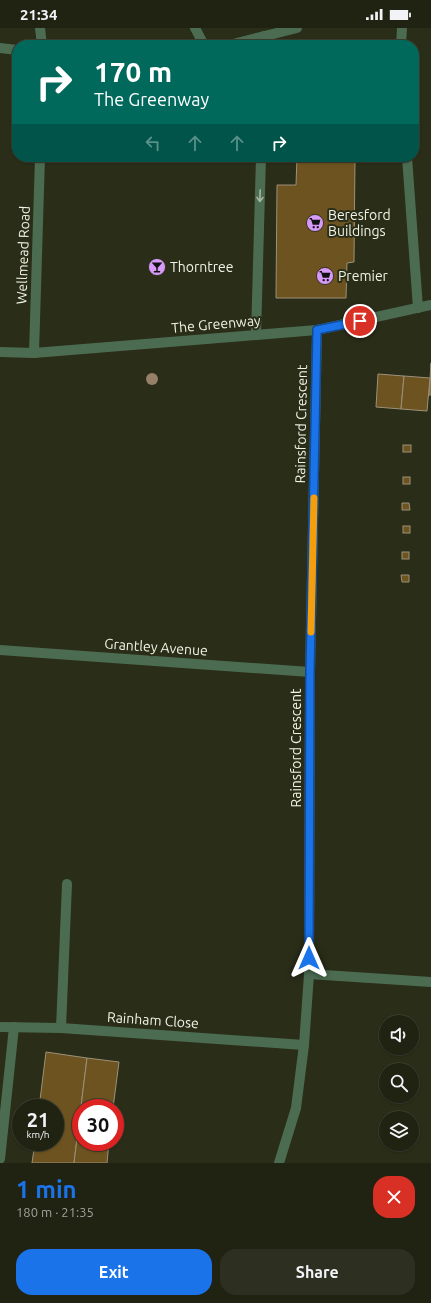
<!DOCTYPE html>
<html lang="en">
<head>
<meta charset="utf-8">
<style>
	:root { --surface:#202212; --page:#2d2f20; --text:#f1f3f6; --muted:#a2a49f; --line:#3d3f32; --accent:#1a73e8 }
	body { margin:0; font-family:Ubuntu,sans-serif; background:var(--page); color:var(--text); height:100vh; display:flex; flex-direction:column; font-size:15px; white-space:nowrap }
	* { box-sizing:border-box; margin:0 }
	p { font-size:13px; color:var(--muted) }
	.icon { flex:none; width:22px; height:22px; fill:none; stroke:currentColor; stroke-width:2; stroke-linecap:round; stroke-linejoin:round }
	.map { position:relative; height:1135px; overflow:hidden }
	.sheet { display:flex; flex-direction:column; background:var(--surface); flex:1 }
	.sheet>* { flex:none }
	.guide { position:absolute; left:12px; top:12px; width:407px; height:122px; border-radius:16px; box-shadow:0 1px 3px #0004,0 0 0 1px var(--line); background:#00695c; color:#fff; overflow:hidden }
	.controls { position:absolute; left:379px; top:987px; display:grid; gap:8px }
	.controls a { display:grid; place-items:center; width:40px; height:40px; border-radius:50%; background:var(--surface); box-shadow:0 1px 3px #0004,0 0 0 1px var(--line); font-size:20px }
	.speed { position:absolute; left:12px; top:1071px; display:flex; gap:8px; font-size:20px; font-weight:700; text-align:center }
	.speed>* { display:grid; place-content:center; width:52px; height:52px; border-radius:50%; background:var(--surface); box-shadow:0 1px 3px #0004,0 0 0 1px var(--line); line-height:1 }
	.speed small { font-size:10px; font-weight:400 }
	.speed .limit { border:6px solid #d22; background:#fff; color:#111 }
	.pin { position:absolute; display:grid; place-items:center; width:34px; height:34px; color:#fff; margin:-17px; border:2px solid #fff; border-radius:50%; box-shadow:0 1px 4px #0007 }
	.me { position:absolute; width:44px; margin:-22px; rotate:0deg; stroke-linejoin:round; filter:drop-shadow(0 0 3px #0008) }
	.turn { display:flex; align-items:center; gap:14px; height:84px; padding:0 16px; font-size:18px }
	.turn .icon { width:52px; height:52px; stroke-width:2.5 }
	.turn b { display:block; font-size:28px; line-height:34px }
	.lanes { display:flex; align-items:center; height:38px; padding:0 16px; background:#0003; justify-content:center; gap:20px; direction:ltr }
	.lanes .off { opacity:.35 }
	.round { display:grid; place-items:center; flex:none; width:42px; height:42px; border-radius:16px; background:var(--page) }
	.overview { display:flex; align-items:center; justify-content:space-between; height:68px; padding:0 16px }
	h1 { font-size:24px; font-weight:700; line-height:30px; color:var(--accent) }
	.button { display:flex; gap:8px; margin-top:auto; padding:8px 16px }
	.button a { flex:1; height:46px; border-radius:16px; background:var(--accent); color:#fff; font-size:16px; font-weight:700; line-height:46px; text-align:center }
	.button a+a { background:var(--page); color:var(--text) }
	.status { display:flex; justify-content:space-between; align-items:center; height:28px; padding:0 20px; background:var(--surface); direction:ltr }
	.status svg { height:11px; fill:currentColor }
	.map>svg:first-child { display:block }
</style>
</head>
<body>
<div class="status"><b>21:34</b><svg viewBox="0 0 49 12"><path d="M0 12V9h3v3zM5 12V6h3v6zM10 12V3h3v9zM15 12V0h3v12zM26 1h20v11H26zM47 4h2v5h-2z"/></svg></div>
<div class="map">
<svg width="431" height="1135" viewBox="0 0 431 1135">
	<rect width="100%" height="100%" fill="#2a2d18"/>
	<!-- building -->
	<g fill="#6c5320" stroke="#9d9179">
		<path d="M297,129H355L354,234L347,235L346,270H276L277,157H296Z"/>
		<path d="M431,335V367H429Z"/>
		<path d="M378,346L404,348L401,381L376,379Z"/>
		<path d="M404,348L430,350L427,383L401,381Z"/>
		<rect x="403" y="417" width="8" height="7"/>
		<rect x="403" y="449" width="7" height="7"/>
		<path d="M402,475H409L410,482H402Z"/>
		<rect x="403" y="498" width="7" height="7"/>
		<rect x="402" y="524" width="7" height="7"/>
		<path d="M401,547H409V554H402Z"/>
		<path d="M46,1024L87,1030L74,1135H32L35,1114H55V1080H39Z"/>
		<path d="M87,1030L119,1034L113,1080H81V1114H109L107,1135H74Z"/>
	</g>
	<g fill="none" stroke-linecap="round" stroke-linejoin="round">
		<!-- service -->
		<g stroke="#4c6c51" stroke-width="10">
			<path d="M40,0L42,17"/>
			<path d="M195,0L204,17"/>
			<path d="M264,17V8"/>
			<path d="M401,17L402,0"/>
			<path d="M407,129L418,280"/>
			<path d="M256,307L261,129"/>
			<path d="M0,1131L14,999"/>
		</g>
		<!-- minor -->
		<g stroke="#4c6c51" stroke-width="10">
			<path d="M229,17L297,0"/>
			<path d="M0,20L17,22"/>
			<path d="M0,324L34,325L317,302L431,277"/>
			<path d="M34,325L40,129"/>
			<path d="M0,622L310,644"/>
			<path d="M309,946L431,954"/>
			<path d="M0,999L61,1000L304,1017"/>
			<path d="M61,1000L67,856"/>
			<path d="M279,1135L296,1080L304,1017L309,946L310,644L317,302"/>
		</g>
	</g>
	<!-- trees -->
	<circle fill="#978068" cx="152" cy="351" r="6"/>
	<!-- one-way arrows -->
	<defs><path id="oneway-shaft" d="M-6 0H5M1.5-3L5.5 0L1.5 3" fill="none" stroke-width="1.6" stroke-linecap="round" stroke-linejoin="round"/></defs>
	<use stroke="#a6b6a2" href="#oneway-shaft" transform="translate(260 168) rotate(92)"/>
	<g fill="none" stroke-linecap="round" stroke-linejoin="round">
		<!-- route casing -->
		<g stroke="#114b97" stroke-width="10">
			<path id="route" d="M309,930L310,644L317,302L360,293"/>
		</g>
		<!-- route -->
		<use href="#route" stroke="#1a73e8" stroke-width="7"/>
		<!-- slow -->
		<path stroke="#f59e0b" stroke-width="7" d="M311,604L314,470"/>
	</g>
	<!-- icons -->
	<defs>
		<g id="supermarket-disc" transform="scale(0.9)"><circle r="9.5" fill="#d89af8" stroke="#2a2d18"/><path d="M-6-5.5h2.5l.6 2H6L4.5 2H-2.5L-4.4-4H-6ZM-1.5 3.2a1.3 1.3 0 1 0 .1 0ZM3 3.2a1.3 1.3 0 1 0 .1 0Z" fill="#111"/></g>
		<g id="bar-disc" transform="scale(0.9)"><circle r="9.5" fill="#d89af8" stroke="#2a2d18"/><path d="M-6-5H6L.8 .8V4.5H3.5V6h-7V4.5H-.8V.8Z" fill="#111"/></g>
	</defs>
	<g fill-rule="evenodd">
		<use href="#supermarket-disc" x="315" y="195"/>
		<use href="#bar-disc" x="157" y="239"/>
		<use href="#supermarket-disc" x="325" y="248"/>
	</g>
	<g text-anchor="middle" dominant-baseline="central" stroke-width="4" stroke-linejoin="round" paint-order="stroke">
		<!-- poi labels -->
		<g font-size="14" fill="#f0f3e5" stroke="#2a2d18" text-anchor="start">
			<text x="328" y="187">Beresford<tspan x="328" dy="16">Buildings</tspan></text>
			<text x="170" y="239">Thorntree</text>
			<text x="338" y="248">Premier</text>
		</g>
		<!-- street labels -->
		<g font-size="14" fill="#f0f3e5" stroke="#2a2d18">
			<text transform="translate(23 227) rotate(-88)">Wellmead Road</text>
			<text transform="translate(216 296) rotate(-5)">The Greenway</text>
			<text transform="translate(301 396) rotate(-89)">Rainsford Crescent</text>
			<text transform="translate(156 619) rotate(4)">Grantley Avenue</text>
			<text transform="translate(296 720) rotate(-90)">Rainsford Crescent</text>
			<text transform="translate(153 992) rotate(4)">Rainham Close</text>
		</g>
	</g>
</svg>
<div class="controls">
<a><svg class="icon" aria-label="sound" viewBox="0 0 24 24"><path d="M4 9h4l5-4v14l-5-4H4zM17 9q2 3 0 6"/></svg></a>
<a><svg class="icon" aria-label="search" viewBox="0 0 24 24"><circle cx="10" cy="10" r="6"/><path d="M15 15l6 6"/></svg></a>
<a><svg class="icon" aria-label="layers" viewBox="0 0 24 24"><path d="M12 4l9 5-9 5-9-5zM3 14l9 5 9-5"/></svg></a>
</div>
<div class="speed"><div>21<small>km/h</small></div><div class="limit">30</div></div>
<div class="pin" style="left:360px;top:293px;background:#d93025"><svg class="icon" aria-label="arrive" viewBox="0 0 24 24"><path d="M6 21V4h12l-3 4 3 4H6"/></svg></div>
<svg class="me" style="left:309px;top:930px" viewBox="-20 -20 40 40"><path d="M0-17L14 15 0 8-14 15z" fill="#1a73e8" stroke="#fff" stroke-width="4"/></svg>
<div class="guide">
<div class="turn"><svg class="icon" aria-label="right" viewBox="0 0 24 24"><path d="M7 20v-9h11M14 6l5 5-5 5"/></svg><div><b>170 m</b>The Greenway</div></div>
<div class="lanes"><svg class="icon off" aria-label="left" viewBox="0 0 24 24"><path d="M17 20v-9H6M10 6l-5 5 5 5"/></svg><svg class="icon off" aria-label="ahead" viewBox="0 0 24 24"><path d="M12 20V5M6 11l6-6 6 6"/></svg><svg class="icon off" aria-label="ahead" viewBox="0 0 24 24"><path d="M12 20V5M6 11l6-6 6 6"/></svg><svg class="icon" aria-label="right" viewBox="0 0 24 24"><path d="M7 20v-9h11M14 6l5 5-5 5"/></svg></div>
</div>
</div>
<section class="sheet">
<div class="overview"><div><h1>1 min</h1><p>180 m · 21:35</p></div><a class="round" style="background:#d93025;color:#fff"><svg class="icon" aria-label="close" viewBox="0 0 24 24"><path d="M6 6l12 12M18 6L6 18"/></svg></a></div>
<div class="button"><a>Exit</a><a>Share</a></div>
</section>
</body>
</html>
